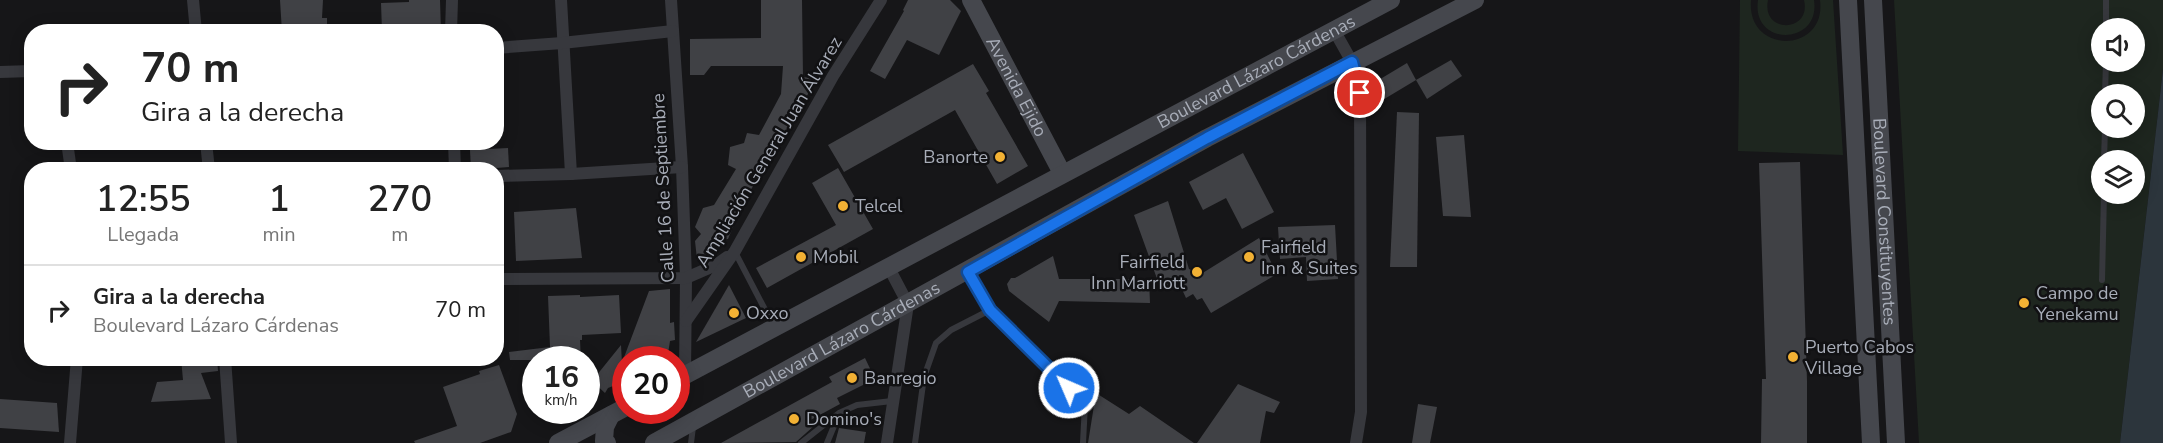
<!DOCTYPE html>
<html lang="es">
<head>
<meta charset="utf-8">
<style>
	:root { --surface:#fff; --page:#f6f6f6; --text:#222; --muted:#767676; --line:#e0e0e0 }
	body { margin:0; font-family:"Nunito Sans",sans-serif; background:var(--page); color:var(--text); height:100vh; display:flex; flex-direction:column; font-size:22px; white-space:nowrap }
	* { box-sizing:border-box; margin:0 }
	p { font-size:20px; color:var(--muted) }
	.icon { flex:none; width:33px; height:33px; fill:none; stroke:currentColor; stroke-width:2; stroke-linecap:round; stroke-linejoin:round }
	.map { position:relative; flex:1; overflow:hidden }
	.sheet { position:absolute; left:24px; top:162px; width:480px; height:204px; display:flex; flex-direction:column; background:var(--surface); border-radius:24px; box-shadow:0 3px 15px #0003 }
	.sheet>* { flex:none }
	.banner { position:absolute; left:24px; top:24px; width:480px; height:126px; border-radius:24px; box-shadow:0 3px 15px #0003; background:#fff; color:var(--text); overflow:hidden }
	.controls { position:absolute; left:2091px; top:18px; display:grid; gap:12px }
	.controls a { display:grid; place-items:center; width:54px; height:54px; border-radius:50%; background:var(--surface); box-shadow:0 3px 15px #0003; font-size:30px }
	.speed { position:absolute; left:522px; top:346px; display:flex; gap:12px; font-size:30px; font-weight:700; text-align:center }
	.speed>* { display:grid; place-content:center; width:78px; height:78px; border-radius:50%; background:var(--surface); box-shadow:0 3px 15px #0003; line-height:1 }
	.speed small { font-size:15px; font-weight:400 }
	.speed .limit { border:9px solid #d22; background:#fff; color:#111 }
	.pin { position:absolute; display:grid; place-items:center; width:51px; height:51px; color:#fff; margin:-26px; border:3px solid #fff; border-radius:50%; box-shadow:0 2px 6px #0007 }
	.me { position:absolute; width:66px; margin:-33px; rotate:315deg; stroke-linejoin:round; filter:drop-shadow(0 0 4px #0008) }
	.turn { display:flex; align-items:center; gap:21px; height:126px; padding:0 18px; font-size:27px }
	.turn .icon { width:78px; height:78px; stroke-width:2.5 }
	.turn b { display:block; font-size:42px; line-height:51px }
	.eta { display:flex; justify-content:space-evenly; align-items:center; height:102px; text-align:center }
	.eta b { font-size:36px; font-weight:600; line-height:42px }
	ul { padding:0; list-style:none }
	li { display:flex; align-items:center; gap:18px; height:90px; padding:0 18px; border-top:2px solid var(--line) }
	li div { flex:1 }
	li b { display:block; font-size:22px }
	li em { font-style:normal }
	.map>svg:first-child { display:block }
</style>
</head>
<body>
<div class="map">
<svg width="2163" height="443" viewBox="0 0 2163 443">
	<rect width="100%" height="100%" fill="#161618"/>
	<!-- green -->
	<g fill="#1e261f" fill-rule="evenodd">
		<path d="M1740,0H1751C1746,55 1827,54 1820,0H1833L1843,155L1738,151Z"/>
		<path d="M1758,0H1768C1761,34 1812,33 1804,0H1814C1821,46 1751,47 1758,0Z"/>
		<path d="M1894,0H2163V69L2120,443H1919ZM2102,28H2134V62H2102ZM2102,94H2134V128H2102ZM2102,160H2134V194H2102Z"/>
	</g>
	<!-- water -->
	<path fill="#2c353c" d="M2163,69V443H2120Z"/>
	<!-- building -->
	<g fill="#404145">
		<path d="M280,0H323L322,18H327V32H282Z"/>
		<path d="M409,0H440L441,32L382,31L381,3L409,2Z"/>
		<path d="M761,0H802L803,77L817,79L734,218L736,220L728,239L715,241L716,254L714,257L697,259L695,241L701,234L695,227L703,208L714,205L736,169L728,165L730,147L744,143L747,133L759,135L781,94L783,66H711L704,75H690V39L761,38Z"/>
		<path d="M908,0H950L961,11L939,55L907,40L885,79L870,71L904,11L903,10Z"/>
		<path d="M1451,60L1462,76L1427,99L1416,80Z"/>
		<path d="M1407,63L1416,80L1381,101L1372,84Z"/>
		<path d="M973,64L989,91L986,93L1028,166L997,184L955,110L844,172L828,145Z"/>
		<path d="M1397,112L1419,113L1417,267H1390Z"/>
		<path d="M1464,135L1471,217L1443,216L1436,137Z"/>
		<path d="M508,148L509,167L471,170L470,150Z"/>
		<path d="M1243,153L1274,212L1242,229L1226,198L1203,210L1189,182Z"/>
		<path d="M1800,162L1807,381V443H1761L1762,379H1766L1759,163Z"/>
		<path d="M838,168L873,229L767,288L756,268L836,225L812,183Z"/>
		<path d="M1168,201L1189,269L1201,274L1259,238L1277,274L1211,313L1202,298L1197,300L1193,294L1186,298L1179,283L1160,287L1134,215Z"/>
		<path d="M576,208L582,258L516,261L514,212Z"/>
		<path d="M1335,225L1338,279L1307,281L1306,257L1280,259L1278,227Z"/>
		<path d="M1053,256L1059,279H1149L1150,303L1059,301L1049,322L1009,291L1007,284L1011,278H1015Z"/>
		<path d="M729,285L746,318L696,342Z"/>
		<path d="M670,289V323L674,322L675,340L670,341L667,360H623L649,291Z"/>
		<path d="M580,295V297L619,295L621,333L582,335V340H580L581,360H510L509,352L550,347L548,296Z"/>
		<path d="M621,345L623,382L608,388L605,393L592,381Z"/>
		<path d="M181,358H217L218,371L201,373L211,399L151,402L157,382L183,380Z"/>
		<path d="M865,358L875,379L837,398L840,404L805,423L815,425L796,442L721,443L832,382L829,377Z"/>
		<path d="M499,365L517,414L511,432L480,443H415L414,441L457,426L443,387L480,374L479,371Z"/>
		<path d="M1238,384L1280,402L1274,413L1266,411L1260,443H1197Z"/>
		<path d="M1096,393L1129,414L1140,406L1194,443H1088Z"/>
		<path d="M0,399L57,403L59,432L0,428Z"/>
		<path d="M1418,404L1437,407L1430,443H1412Z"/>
		<path d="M839,428L866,432L864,443H835Z"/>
	</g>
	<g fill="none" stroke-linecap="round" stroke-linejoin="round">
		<!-- lane -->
		<g stroke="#37383d" stroke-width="6">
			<path d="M2106,28V0"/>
			<path d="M2105,94L2106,62"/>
			<path d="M2104,160L2105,128"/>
			<path d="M735,252L773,325"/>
			<path d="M968,272L990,310"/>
			<path d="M2102,280L2104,194"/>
			<path d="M691,443L693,427"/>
			<path d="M801,443L839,413L857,405L892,401"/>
			<path d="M827,443L839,414"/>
			<path d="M915,443L924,377L936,343L951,330L990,310L1085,404L1083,443"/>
		</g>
		<!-- street -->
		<g stroke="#37383d" stroke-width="12">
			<path d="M193,0L196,32"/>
			<path d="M561,0L571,174"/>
			<path d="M671,0L682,167L686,278L685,375"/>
			<path d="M1334,30L1352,62L1360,93L1361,412L1356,443"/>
			<path d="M451,32L452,0"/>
			<path d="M496,48L562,43L673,31"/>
			<path d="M0,72L32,71"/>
			<path d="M67,142L71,170"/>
			<path d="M206,142L209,170"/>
			<path d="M454,142L455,170"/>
			<path d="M496,176L571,174L682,167"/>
			<path d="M496,279L686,278L716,265L727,257"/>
			<path d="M686,321L735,251L833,76L881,0"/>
			<path d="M225,358L231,443"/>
			<path d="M70,443L77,358"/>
			<path d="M887,443L908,304L889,268"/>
		</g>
		<!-- secondary -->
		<g stroke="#45474d" stroke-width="18">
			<path id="s1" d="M971,0L1062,173"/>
			<path d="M1848,0L1871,443"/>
			<path id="s2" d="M1873,0L1896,443"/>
			<path id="s3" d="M676,380L1391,0"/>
			<path d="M558,443L626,407"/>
			<path d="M607,443L604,441L605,427L611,415"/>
			<path id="s4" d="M654,443L1207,138L1475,0"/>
		</g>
	</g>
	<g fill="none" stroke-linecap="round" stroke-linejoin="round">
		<!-- route casing -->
		<g stroke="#114b97" stroke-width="15">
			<path id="route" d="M1069,388L990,310L968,272L1207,138L1352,62L1360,93"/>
		</g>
		<!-- route -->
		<use href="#route" stroke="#1a73e8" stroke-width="10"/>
	</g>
	<!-- markers -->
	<g fill="#f2b134" stroke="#111113" stroke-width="2">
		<circle cx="1000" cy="157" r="6"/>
		<circle cx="843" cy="206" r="6"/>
		<circle cx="801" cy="257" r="6"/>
		<circle cx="1249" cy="257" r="6"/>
		<circle cx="1197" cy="272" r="6"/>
		<circle cx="2024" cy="303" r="6"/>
		<circle cx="734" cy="313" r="6"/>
		<circle cx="1793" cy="357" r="6"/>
		<circle cx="852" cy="378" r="6"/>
		<circle cx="794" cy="419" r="6"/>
	</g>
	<g text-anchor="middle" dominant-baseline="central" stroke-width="5" stroke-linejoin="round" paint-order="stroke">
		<!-- street labels -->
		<g font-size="18" fill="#a8adb8" stroke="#111113">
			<text stroke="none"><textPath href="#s3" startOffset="657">Boulevard Lázaro Cárdenas</textPath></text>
			<text stroke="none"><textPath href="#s1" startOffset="98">Avenida Ejido</textPath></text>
			<text transform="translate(769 152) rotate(-59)">Ampliación General Juan Álvarez</text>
			<text transform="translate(663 188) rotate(-93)">Calle 16 de Septiembre</text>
			<text stroke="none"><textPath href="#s2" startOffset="222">Boulevard Constituyentes</textPath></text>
			<text stroke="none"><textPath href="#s4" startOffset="214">Boulevard Lázaro Cárdenas</textPath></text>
		</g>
		<!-- poi labels -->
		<g font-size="18" fill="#a8adb8" stroke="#111113" text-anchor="start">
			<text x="988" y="157" text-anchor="end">Banorte</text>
			<text x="855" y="206">Telcel</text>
			<text x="1261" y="247">Fairfield<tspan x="1261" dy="21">Inn &amp; Suites</tspan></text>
			<text x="813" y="257">Mobil</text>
			<text x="1185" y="262" text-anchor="end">Fairfield<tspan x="1185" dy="21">Inn Marriott</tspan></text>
			<text x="2036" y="293">Campo de<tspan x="2036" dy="21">Yenekamu</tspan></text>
			<text x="746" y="313">Oxxo</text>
			<text x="1805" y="347">Puerto Cabos<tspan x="1805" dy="21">Village</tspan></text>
			<text x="864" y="378">Banregio</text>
			<text x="806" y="419">Domino's</text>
		</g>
	</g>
</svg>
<div class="controls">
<a><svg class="icon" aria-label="sound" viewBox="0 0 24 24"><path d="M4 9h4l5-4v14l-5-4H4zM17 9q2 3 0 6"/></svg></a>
<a><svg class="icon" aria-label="search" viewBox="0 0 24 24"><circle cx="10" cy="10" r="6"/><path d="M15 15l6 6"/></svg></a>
<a><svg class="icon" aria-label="layers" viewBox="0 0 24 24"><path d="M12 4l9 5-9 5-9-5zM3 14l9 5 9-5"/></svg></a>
</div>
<div class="speed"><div>16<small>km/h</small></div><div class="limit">20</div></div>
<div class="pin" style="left:1360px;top:93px;background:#d93025"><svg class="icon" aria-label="arrive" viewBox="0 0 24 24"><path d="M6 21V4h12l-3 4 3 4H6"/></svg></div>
<svg class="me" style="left:1069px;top:388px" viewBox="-20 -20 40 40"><circle r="17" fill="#1a73e8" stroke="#fff" stroke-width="3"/><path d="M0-11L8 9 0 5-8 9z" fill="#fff"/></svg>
<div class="banner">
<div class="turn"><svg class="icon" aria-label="right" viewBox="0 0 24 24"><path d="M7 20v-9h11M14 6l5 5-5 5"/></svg><div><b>70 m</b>Gira a la derecha</div></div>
</div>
<section class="sheet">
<div class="eta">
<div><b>12:55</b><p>Llegada</p></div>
<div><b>1</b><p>min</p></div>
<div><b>270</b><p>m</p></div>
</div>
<ul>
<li><svg class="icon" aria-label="right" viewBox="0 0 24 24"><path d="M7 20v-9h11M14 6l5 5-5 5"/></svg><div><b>Gira a la derecha</b><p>Boulevard Lázaro Cárdenas</p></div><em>70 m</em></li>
</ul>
</section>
</div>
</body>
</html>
